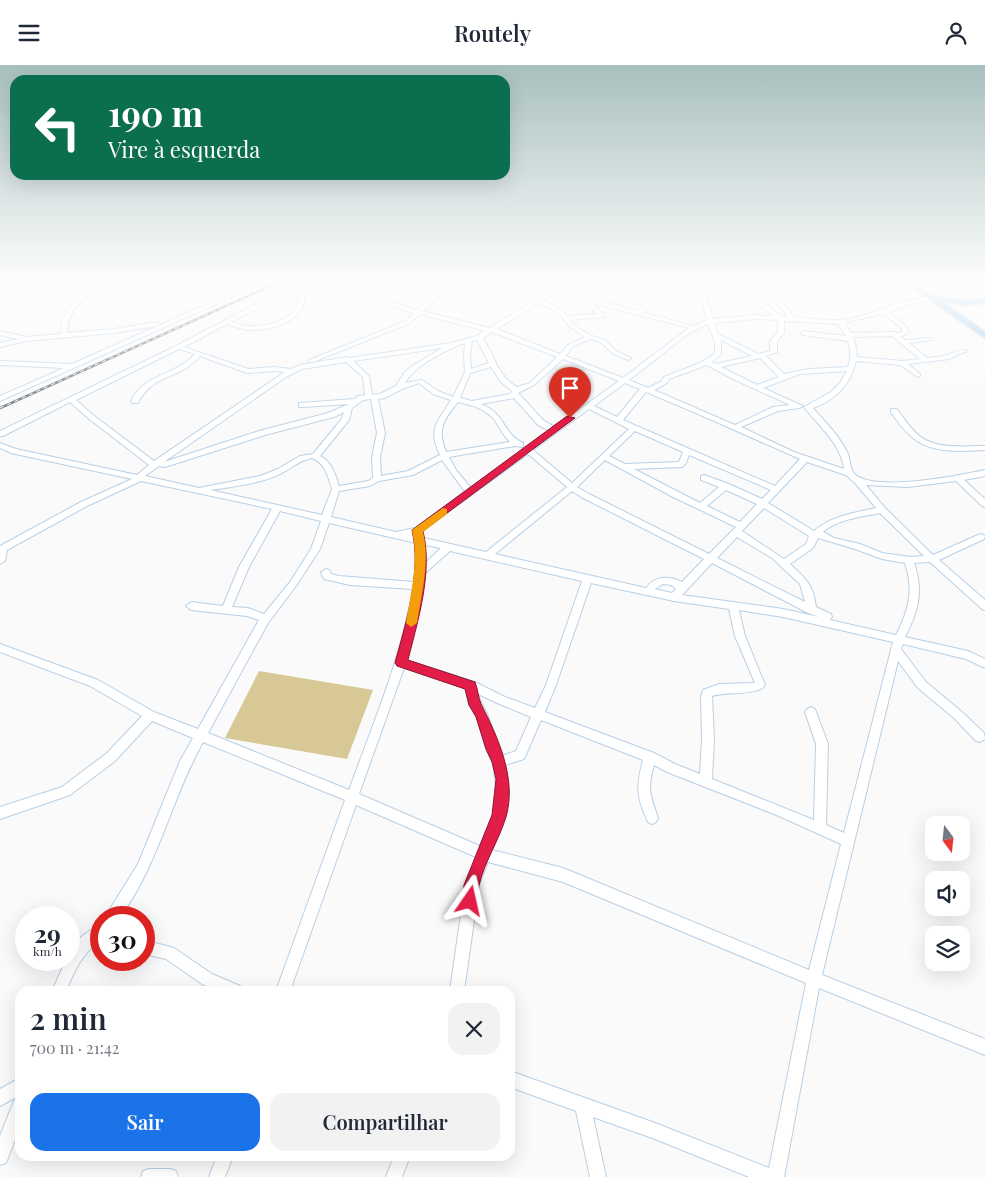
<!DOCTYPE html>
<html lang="pt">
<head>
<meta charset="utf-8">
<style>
	:root { --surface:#fff; --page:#f2f2f3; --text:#1f2937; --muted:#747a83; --accent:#1a73e8 }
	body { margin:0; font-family:"Playfair Display",serif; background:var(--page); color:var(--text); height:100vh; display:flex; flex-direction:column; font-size:19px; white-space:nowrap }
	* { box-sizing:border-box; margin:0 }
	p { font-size:16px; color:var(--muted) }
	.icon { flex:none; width:28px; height:28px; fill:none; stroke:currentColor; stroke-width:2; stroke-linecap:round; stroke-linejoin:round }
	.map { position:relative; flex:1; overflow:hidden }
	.panel { position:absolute; left:15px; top:921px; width:500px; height:175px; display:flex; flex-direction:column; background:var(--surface); border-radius:15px; box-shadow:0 5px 20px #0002 }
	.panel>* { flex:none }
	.hud { position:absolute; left:10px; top:10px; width:500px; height:105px; border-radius:15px; box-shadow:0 5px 20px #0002; background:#0b6e4f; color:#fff; overflow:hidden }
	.needle { width:32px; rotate:165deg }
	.buttons { position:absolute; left:925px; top:751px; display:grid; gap:10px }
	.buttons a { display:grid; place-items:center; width:45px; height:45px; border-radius:10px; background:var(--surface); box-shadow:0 5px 20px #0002; font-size:25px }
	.speed { position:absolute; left:15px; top:841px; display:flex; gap:10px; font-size:25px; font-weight:700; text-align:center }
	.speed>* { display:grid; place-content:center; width:65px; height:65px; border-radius:50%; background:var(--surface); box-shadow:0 5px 20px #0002; line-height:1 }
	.speed small { font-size:12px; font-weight:400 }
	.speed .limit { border:8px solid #d22; background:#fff; color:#111 }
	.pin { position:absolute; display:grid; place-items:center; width:42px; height:42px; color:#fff; margin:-51px -21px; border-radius:50% 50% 50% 0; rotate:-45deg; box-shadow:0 0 5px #0007 }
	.pin .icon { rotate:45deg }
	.me { position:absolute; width:55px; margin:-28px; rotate:11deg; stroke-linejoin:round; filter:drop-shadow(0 0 4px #0008) }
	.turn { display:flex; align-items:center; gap:18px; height:105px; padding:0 15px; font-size:22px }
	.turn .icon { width:65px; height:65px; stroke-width:2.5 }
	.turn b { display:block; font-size:35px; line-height:42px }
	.round { display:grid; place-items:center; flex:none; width:52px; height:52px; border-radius:15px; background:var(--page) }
	.summary { display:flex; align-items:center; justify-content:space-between; height:85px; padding:0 15px }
	h1 { font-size:30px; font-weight:600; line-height:38px }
	.cta { display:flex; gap:10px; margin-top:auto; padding:10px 15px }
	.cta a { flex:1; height:58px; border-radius:15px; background:var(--accent); color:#fff; font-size:20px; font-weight:600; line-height:58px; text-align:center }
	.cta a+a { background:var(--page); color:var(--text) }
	header { display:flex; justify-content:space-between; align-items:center; height:65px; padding:0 15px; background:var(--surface); font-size:22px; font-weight:600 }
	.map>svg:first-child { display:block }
</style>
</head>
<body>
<header><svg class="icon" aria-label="menu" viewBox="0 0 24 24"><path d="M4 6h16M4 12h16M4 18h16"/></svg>Routely<svg class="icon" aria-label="person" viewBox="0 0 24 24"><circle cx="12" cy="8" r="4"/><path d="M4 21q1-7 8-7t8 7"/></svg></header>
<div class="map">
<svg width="985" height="1112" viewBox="0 0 985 1112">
	<rect width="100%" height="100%" fill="#fafafa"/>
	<!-- green -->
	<path fill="#d7c896" d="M259,606L373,625L347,694L225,673Z"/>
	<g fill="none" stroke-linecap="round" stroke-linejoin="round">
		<!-- minor casing -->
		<g stroke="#b7d0e6" stroke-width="2">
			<g id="minor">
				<path d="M11,218H18L0,228V224Z"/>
				<path d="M94,218H101C86,233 67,244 67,268L114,264L157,257L160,259L157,261L114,268L26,276L0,282V278L18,274L0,270V266L26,272L61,269C61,246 78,231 94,218Z"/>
				<path d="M255,218H263L0,336V331L64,303L0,300V296L72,299Z"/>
				<path d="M296,218H304L301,220C316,252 276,266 250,265C242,264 234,262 227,259L184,282L248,304L274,302L291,304L300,300L346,292L349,293L451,278L477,271L485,266L420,249L410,258L313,297H309V295L406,256L414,248L387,239L351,218H358L370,225L382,218H389L375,227L391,237L417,245L437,227L447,220V218H458L457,219L504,230L547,228L557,222L581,218H594L559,225L639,246L647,235H651L652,236L644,248L694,261L707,255L697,218H703L756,232L785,228L799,223L800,218H806L804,225L777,233L790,245L793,252C808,253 825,256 840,255C871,253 903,230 934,233V235L914,238L889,247L908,263L907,269L901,271L905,275L931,273V275L909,278L927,293C933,292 941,292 947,290C955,288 958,284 966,285V287L959,289L949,294L908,299L920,309V311L918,312L900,300L856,296C850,320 837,334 813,343C825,357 840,371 848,389C850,394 850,403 853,407C867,429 962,410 985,405V411L964,415L985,434V442L982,441L956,416L908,422L866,420L885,443L933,490L978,470L981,469L985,471L984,474L939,495L985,535V545L982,544L930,497L914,498C924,526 918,547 905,572L968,586L985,594V603L966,594L903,579L901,584L926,617L962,647L984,668L985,674L980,677L976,676L954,653L918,623L898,596L822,910L985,974V990L819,923L784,1112H749L655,1074L593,1052L606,1112H590L576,1046L510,1022V1006L655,1058L769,1103L806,918L563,817L488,797L479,820L464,926H450L465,820L476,792L356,740L290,926H276L345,735L203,677C171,734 159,799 120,852H105L138,799L180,696L193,673L152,656L115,696L70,730L0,754V742L62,722L107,688L142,651L90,621L0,587V579L98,615L154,647L198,664L259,555L247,551L191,545L186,541L191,537L223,541L239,502L272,444L141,416L87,441L7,485L5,496L0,499V481L81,437L132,414L11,388L0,383V378L16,384L137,410L149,400L88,353L70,337L3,371H0V366L176,281ZM453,222L504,234L541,231L489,263L423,246L441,229ZM704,222L754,235L773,251L755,250L713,254ZM297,223C308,250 272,262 251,261C244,261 238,259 231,257ZM555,228L586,236L597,249L567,251L562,245L543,235ZM771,234L785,247L787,252L781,251L761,235ZM539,238L558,247L570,262L585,272L568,280L560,289L497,264ZM592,238L689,263L623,313L566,291L572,282L590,274L601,277L612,288L628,295L631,293L616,286L605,275L592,271L574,260L570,255L604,252V250ZM884,248L902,264V267L897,268L894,267L851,268L844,258ZM755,254L778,255V267L770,276V286L758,289L718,269L714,258ZM784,256L838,259L846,271L803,266L800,268L803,270L848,276C851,285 851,293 848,302L809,304L784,309L766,291L777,287V276L784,268ZM708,259L715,277V288C700,301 681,304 664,312L662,316L648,323L629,315L688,269ZM492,267L557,292L530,318L517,322C498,312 494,290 483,273ZM892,271L920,294L902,296L857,292L856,282L853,272ZM477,275L489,298L471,304L470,291L472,276ZM721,275L752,291L715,299L712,297L721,289ZM465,278L464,291L465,307L453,332L438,326L422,315L405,318C414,301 447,284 465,278ZM442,283L411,302L404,308L396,321L380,329L372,330L369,311L353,296ZM179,284L195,289C177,310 143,309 131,336L132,338H138C153,308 180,315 200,291L247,308L274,306L285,307L154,396L93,350L76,335ZM760,293L779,312L757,320L721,302ZM563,294L619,316L555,362L544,356L518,328L534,320ZM346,297L363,312L365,330L358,331L355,334L299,338V342H302L349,339L328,348L259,366L164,397L286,312L302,304ZM707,300L733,314L790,340L773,342L735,360L654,325L667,318L669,314ZM491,302L501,317L512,326L510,329L472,336L460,333L470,308ZM847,306L840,318L831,327L804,342C819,361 841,379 844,404L794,387L741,362L778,346L799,343L803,341L763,323L800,309ZM419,318L433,329L451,335C438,357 427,363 440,390L408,406L381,411L380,392L385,368L378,334L385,333L402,324ZM625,318L640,324L617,352L594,341ZM646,327L696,348L800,394L775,421L623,355ZM514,333L538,360L550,366L471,423L456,405L449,392L515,381L523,382V378C503,369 506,349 481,339ZM371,334L377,368L372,392L373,413L368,416L339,421C335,409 332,397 320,391L349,355L352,343L363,335ZM458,337C472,340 487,344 496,357C500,364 504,371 510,377L446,387C437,365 443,355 458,337ZM589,344L629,364L572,418L533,385ZM344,347L341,355L313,389L300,391L278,404L260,411L199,423L145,411L159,401L165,402L265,370L334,352ZM635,366L683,387L679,397L625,399L609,391ZM528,389L567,422L486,487L424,473L420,467ZM689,390L771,425L762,434L729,419L704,410L701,411V415L719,422L700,438L634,404L682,402L686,398ZM312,393C325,398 328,411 332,424L322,450L210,425C232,422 255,419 276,411C288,406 299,395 312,393ZM442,395L465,427L415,463L396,467L331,452L339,426L370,421L379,416L413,410ZM605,395L673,432L736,462L709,489L589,429L577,422ZM807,397L846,410L855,418L876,443C854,448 831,451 814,466L768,438ZM726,425L757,439L740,457L707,441ZM572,426L583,433L704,494L682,517C670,511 655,510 646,523L495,489ZM764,443L809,471L806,479L784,494L742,466ZM280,446L321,456L311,484L290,517L264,549L248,543L232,542L249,502ZM880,448L924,491L911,492L882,488L860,479L834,473L823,467C838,454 861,452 880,448ZM329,458L416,478V494L414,517L339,511L331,509L329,505L326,504L321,507L324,514L350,520L413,524C401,594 373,659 349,725L208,668L268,558L296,521L320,484ZM737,472L772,493L800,519L805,537L717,493ZM818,473L855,484L882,494L905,498C914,525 909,545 896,570L830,555L832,552L831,549L816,542C813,519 806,514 790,499L813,483ZM425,480L441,483L425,498ZM450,486L582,516L546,620L535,643L505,632L475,617L406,595L415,560L424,509ZM712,498L808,548L819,552L783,544L682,530ZM591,518L674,536L729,544L735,571L755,618L719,619L703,625L701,632L702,675L700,709L675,699L654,688L545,647L556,620ZM663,519L671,520L676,524L672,528L655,524ZM739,545L783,552L893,577L844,768L826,760L828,679L815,644L811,642L807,644L805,647L816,679L814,755L712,714L714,675L712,631C725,626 759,631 765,620L745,571ZM404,603L466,623L469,640L477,652L486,684L493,698L497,727L493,750L480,781L359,729ZM478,629L497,638L531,652L516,686L502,691C495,678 493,665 488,651C485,643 480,638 478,629ZM541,655L643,695C636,722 636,731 648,757L652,759L656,757L658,753C650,729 647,725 654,700L667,707L779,751L841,779L809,905L563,803L492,785L505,750L509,727L505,700L524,694Z"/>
				<path d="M954,218H971L968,220L918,226L915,224L918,222Z"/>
				<path d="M891,344H897C903,352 909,362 917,369C934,385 963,381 985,381V385C962,386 930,389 912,372C903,365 898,356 891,348Z"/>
				<path d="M101,860V875C83,887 74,906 66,926H52L66,895H69C69,878 87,866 101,860Z"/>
				<path d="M144,875L174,883L212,909L240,921L242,926H218L202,919L166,894L144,889Z"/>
				<path d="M20,1013V1030L0,1041V1024Z"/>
				<path d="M20,1034V1062L6,1098L0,1100V1071L14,1036Z"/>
				<path d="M217,1091H233L225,1112H209Z"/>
				<path d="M394,1091H410L402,1112H386Z"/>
				<path d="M149,1104H170L176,1106L178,1112H141L143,1106Z"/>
			</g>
		</g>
		<!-- major casing -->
		<g stroke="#d4d6d7" stroke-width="3">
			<path id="major" d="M906,218C921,218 922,228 934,231C950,236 968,235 985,234V238L963,240L941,236L985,267V273Z"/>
		</g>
		<!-- minor -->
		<use href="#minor" fill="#fff" fill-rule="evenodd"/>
		<!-- major -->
		<use href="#major" fill="#92c6ed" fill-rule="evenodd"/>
		<!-- rail casing -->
		<g stroke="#596167" stroke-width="2.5">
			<path id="rail" d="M0,343L277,218"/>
		</g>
		<!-- rail -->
		<use href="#rail" stroke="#fafafa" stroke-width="1" stroke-dasharray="4" stroke-linecap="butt"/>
	</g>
	<!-- sky -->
	<linearGradient id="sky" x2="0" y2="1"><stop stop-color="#a8c0be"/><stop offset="0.58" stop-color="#fdfdfd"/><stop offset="1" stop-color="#fdfdfd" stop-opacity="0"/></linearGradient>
	<rect width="985" height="374" fill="url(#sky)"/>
	<!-- route -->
	<path fill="#e11d48" stroke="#92132f" d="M567,351L575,353L423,466C433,507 418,555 408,595L475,617C478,624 478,632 481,639C498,672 517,714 506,752C499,775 485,796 479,820C477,827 478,835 475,842L470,844L464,842L462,836L464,820L492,750L496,714L492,697L486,684L476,652L469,640L465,624L397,601L395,598C406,557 422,508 412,465Z"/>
	<!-- slow -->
	<path fill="#f59e0b" d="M443,443L447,444V449L423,467C430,496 422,528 417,558L411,562L406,558C411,528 419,496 412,465Z"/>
</svg>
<div class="buttons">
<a><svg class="needle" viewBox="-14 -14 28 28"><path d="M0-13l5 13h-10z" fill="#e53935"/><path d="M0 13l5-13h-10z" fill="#747a83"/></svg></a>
<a><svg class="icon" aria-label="sound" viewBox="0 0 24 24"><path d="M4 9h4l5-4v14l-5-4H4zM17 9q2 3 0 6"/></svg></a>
<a><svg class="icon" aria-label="layers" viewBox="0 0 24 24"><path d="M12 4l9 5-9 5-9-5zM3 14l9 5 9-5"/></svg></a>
</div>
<div class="speed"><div>29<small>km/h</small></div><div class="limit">30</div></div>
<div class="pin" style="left:570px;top:353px;background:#d93025"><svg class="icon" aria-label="arrive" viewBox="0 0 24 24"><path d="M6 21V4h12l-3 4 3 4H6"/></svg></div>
<svg class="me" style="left:470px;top:836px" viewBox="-20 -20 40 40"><path d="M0-17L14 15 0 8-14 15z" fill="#e11d48" stroke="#fff" stroke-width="4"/></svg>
<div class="hud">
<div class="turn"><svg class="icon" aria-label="left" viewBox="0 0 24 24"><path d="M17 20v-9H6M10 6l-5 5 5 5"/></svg><div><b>190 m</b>Vire à esquerda</div></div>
</div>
<section class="panel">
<div class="summary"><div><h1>2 min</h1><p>700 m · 21:42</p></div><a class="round"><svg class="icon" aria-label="close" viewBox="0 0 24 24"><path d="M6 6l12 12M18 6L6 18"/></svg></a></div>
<div class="cta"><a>Sair</a><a>Compartilhar</a></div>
</section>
</div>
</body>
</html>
